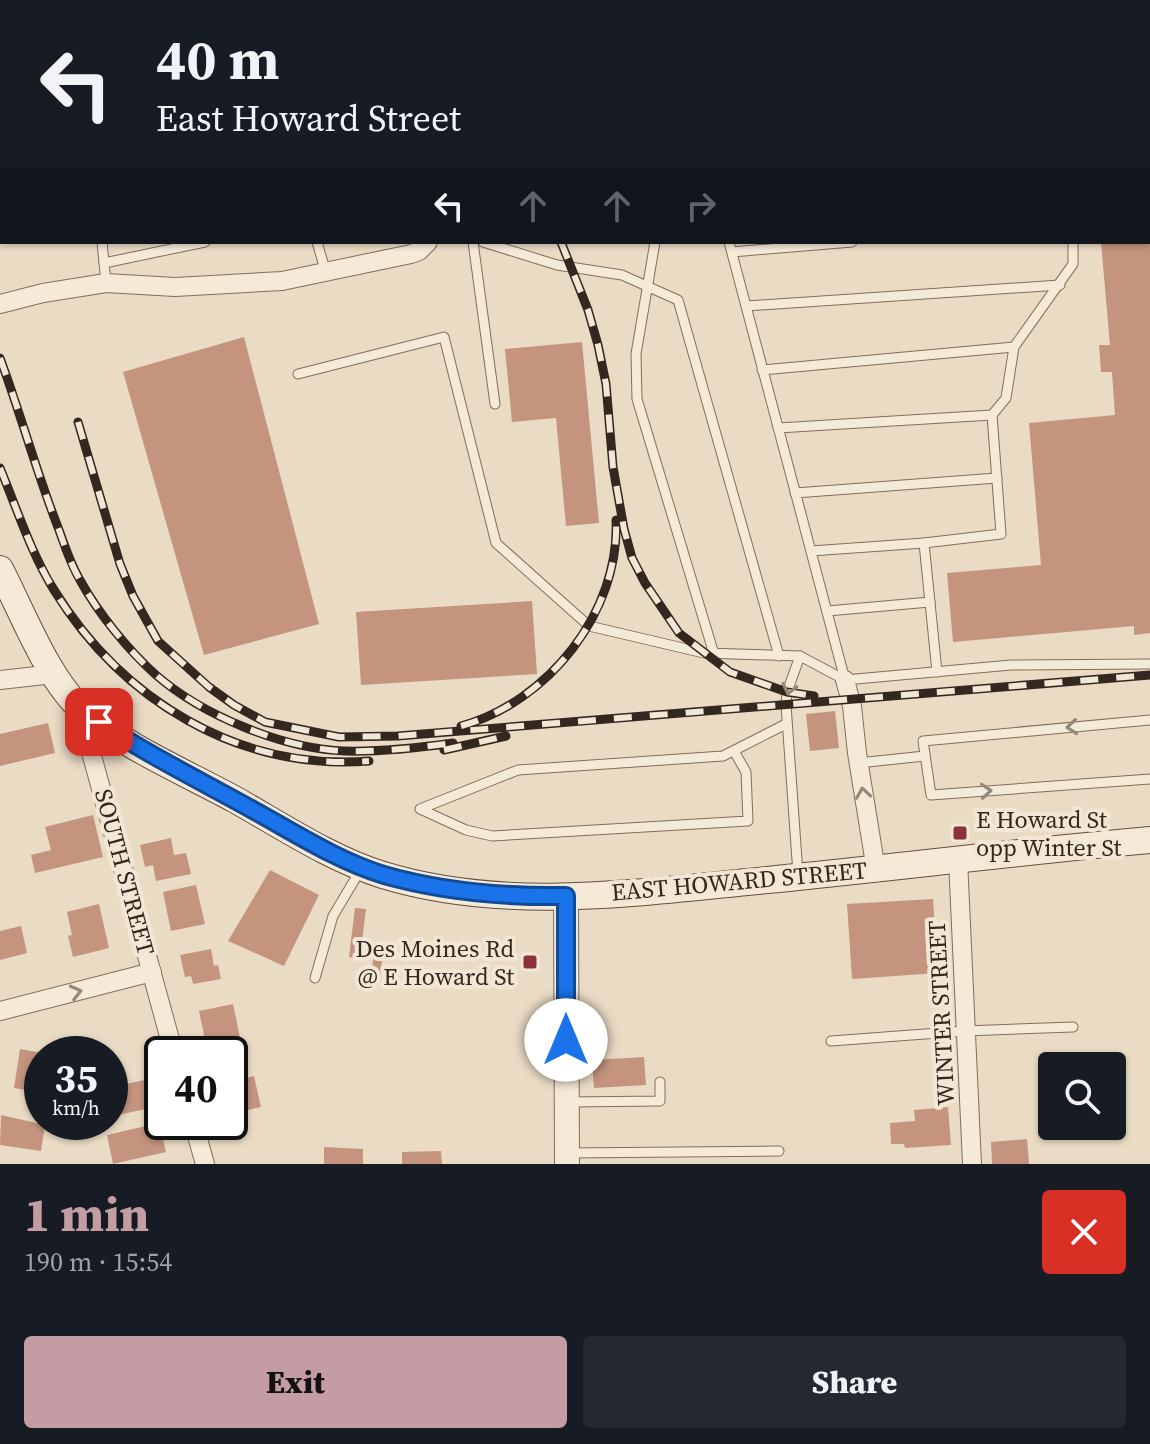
<!DOCTYPE html>
<html lang="en">
<head>
<meta charset="utf-8">
<style>
	:root { --surface:#171b24; --page:#242831; --text:#f1f3f6; --muted:#9ea1a6; --accent:#c49ca3 }
	body { margin:0; font-family:"Source Serif 4",serif; background:var(--page); color:var(--text); height:100vh; display:flex; flex-direction:column; font-size:30px; white-space:nowrap }
	* { box-sizing:border-box; margin:0 }
	p { font-size:26px; color:var(--muted) }
	.icon { flex:none; width:44px; height:44px; fill:none; stroke:currentColor; stroke-width:2; stroke-linecap:round; stroke-linejoin:round }
	.map { position:relative; height:1164px; overflow:hidden }
	.details { display:flex; flex-direction:column; background:var(--surface); flex:1 }
	.details>* { flex:none }
	.banner { position:absolute; left:0px; top:0px; width:1150px; height:244px; box-shadow:0 2px 6px #0004; background:#171b24; color:var(--text); overflow:hidden }
	.tools { position:absolute; left:1038px; top:1052px; display:grid; gap:16px }
	.tools a { display:grid; place-items:center; width:88px; height:88px; border-radius:8px; background:var(--surface); box-shadow:0 2px 6px #0004; font-size:40px }
	.speed { position:absolute; left:24px; top:1036px; display:flex; gap:16px; font-size:40px; font-weight:700; text-align:center }
	.speed>* { display:grid; place-content:center; width:104px; height:104px; border-radius:50%; background:var(--surface); box-shadow:0 2px 6px #0004; line-height:1 }
	.speed small { font-size:20px; font-weight:400 }
	.speed .limit { border:4px solid #111; border-radius:12px; background:#fff; color:#111 }
	.pin { position:absolute; display:grid; place-items:center; width:68px; height:68px; color:#fff; margin:-34px; border-radius:16px; box-shadow:0 4px 12px #0006 }
	.me { position:absolute; width:88px; margin:-44px; rotate:0deg; stroke-linejoin:round; filter:drop-shadow(0 0 6px #0008) }
	.turn { display:flex; align-items:center; gap:28px; height:168px; padding:0 24px; font-size:36px }
	.turn .icon { width:104px; height:104px; stroke-width:2.5 }
	.turn b { display:block; font-size:56px; line-height:68px }
	.lanes { display:flex; align-items:center; height:76px; padding:0 24px; background:#0003; justify-content:center; gap:40px; direction:ltr }
	.lanes .off { opacity:.35 }
	.round { display:grid; place-items:center; flex:none; width:84px; height:84px; border-radius:8px; background:var(--page) }
	.head { display:flex; align-items:center; justify-content:space-between; height:136px; padding:0 24px }
	h1 { font-size:48px; font-weight:800; line-height:60px; color:var(--accent) }
	.button { display:flex; gap:16px; margin-top:auto; padding:16px 24px }
	.button a { flex:1; height:92px; border-radius:8px; background:var(--accent); color:#111; font-size:32px; font-weight:800; line-height:92px; text-align:center }
	.button a+a { background:var(--page); color:var(--text) }
	.map>svg:first-child { display:block }
</style>
</head>
<body>
<div class="map">
<svg width="1150" height="1164" viewBox="0 0 1150 1164">
	<rect width="100%" height="100%" fill="#eadbc5"/>
	<!-- building -->
	<g fill="#c4947e">
		<path d="M1101,242H1150V633L1134,635V626L953,642L947,573L1041,565L1029,423L1115,415L1112,372H1101L1099,345H1110Z"/>
		<path d="M244,337L319,624L204,655L123,372Z"/>
		<path d="M582,342L599,523L566,526L556,418L512,422L505,349Z"/>
		<path d="M532,601L537,674L361,685L356,612Z"/>
		<path d="M835,711L839,748L810,751L806,714Z"/>
		<path d="M48,723L55,753L0,766V734Z"/>
		<path d="M93,815L103,857L35,873L31,855L51,850L45,827Z"/>
		<path d="M171,838L174,855L186,853L191,874L156,881L153,865L145,867L140,845Z"/>
		<path d="M270,870L319,895L284,966L228,941Z"/>
		<path d="M196,885L205,924L171,931L163,892Z"/>
		<path d="M933,899L938,973L852,979L847,904Z"/>
		<path d="M99,904L109,948L73,957L68,936L72,935L67,912Z"/>
		<path d="M355,908L366,909L360,959L349,957Z"/>
		<path d="M21,926L27,953L0,960V931Z"/>
		<path d="M211,949L214,966L218,965L221,979L193,984L191,976L185,977L180,955Z"/>
		<path d="M374,949L383,950L380,982L371,981Z"/>
		<path d="M233,1004L242,1047L208,1054L199,1011Z"/>
		<path d="M20,1049L42,1053V1093L14,1088Z"/>
		<path d="M644,1057L646,1085L594,1088L592,1060Z"/>
		<path d="M241,1069L243,1079L254,1076L261,1107L230,1114V1072Z"/>
		<path d="M149,1079L155,1107L118,1115L112,1087Z"/>
		<path d="M948,1107L951,1145L905,1148L904,1144H891L890,1123L915,1121L914,1110Z"/>
		<path d="M1,1115L45,1125L41,1151L0,1145Z"/>
		<path d="M159,1123L166,1152L113,1164L107,1135Z"/>
		<path d="M1084,1129L1085,1138L1063,1139V1131Z"/>
		<path d="M1027,1139L1029,1164H992L991,1142Z"/>
		<path d="M324,1147L363,1149V1164H324Z"/>
		<path d="M441,1151L442,1164H402V1152Z"/>
	</g>
	<g fill="none" stroke-linecap="round" stroke-linejoin="round">
		<!-- service casing -->
		<g stroke="#836d5d" stroke-width="11">
			<g id="service">
				<path d="M73,0V2"/>
				<path d="M124,0V2"/>
				<path d="M681,0V2"/>
				<path d="M1064,0L1065,2"/>
				<path d="M0,203H2"/>
				<path d="M102,242L106,283"/>
				<path d="M317,242L326,273"/>
				<path d="M473,242L495,404"/>
				<path d="M483,242L557,265L622,275L678,300L779,656"/>
				<path d="M655,242L636,354L637,399L714,654"/>
				<path d="M729,242L845,680"/>
				<path d="M732,252L852,242"/>
				<path d="M104,263L205,242"/>
				<path d="M746,306L1060,285"/>
				<path d="M762,370L1014,347"/>
				<path d="M298,374L444,337L496,543L589,626L704,653L800,656L845,680L1011,665L1150,664"/>
				<path d="M778,428L992,415"/>
				<path d="M795,493L997,478"/>
				<path d="M811,551L924,543"/>
				<path d="M827,611L930,602"/>
				<path d="M937,672L924,543L1001,534L992,415L1006,398L1014,347L1073,264V242"/>
				<path d="M1150,720L923,741L931,795L1150,779"/>
				<path d="M734,751L746,772L748,821L492,836L466,830L420,809L518,770L723,756L786,724"/>
				<path d="M858,763L925,756"/>
				<path d="M798,874L786,705L787,692L800,656"/>
				<path d="M315,978L333,916L361,869"/>
				<path d="M831,1041L965,1031L1073,1027"/>
				<path d="M570,1102L660,1101V1082"/>
				<path d="M567,1153L779,1151"/>
			</g>
		</g>
		<!-- minor casing -->
		<g stroke="#836d5d" stroke-width="20">
			<g id="minor">
				<path d="M369,0L370,2"/>
				<path d="M0,304L43,293L106,283L175,287L282,281L411,254L419,251L428,242"/>
				<path d="M0,680L54,674"/>
				<path d="M845,680L852,706L857,753L876,870"/>
				<path d="M83,711L84,727L174,1054"/>
				<path d="M958,860L972,1164"/>
				<path d="M0,1011L152,972"/>
				<path d="M193,1122L205,1164"/>
			</g>
		</g>
		<!-- tertiary casing -->
		<g stroke="#836d5d" stroke-width="26">
			<path id="tertiary" d="M566,896L567,1164"/>
		</g>
		<!-- secondary casing -->
		<g stroke="#654e40" stroke-width="28">
			<path id="secondary" d="M0,569C23,613 47,679 84,712C124,746 188,774 234,799C282,826 331,859 383,875C501,911 627,894 747,882C882,869 1015,852 1150,840"/>
		</g>
		<!-- service -->
		<use href="#service" stroke="#f5e9d7" stroke-width="9"/>
		<!-- minor -->
		<use href="#minor" stroke="#f5e9d7" stroke-width="18"/>
		<!-- tertiary -->
		<use href="#tertiary" stroke="#f5e9d7" stroke-width="24"/>
		<!-- secondary -->
		<use href="#secondary" stroke="#f5e9d7" stroke-width="26"/>
		<!-- rail casing -->
		<g stroke="#34271f" stroke-width="9">
			<g id="rail">
				<path d="M455,0L456,2"/>
				<path d="M482,0L483,2"/>
				<path d="M500,0L501,2"/>
				<path d="M561,242L588,310L598,345L606,384L613,467L624,529L632,558L645,583L679,633L730,672L787,692L814,696"/>
				<path d="M0,358C21,415 37,474 59,530C65,547 71,565 80,580C98,613 128,650 156,675C202,715 283,749 345,751C381,752 417,748 453,743"/>
				<path d="M78,422L120,564L133,596L158,641L209,687L234,705L265,722L339,737L398,736L1150,675"/>
				<path d="M0,468C17,509 31,553 54,590C122,700 238,771 369,761"/>
				<path d="M461,726C548,702 620,612 616,520"/>
				<path d="M444,750L506,736"/>
			</g>
		</g>
		<!-- rail -->
		<use href="#rail" stroke="#f2e6d4" stroke-width="6" stroke-dasharray="18" stroke-linecap="butt"/>
	</g>
	<!-- one-way arrows -->
	<defs><path id="oneway-chevron" d="M-2-3.5L2.5 0L-2 3.5" fill="none" stroke-width="1.6" stroke-linecap="round" stroke-linejoin="round" transform="scale(2)"/></defs>
	<g stroke="#94887b">
		<use href="#oneway-chevron" transform="translate(789 689) rotate(103)"/>
		<use href="#oneway-chevron" transform="translate(1072 727) rotate(175)"/>
		<use href="#oneway-chevron" transform="translate(986 791) rotate(-4)"/>
		<use href="#oneway-chevron" transform="translate(863 793) rotate(-99)"/>
		<use href="#oneway-chevron" transform="translate(76 992) rotate(-14)"/>
	</g>
	<g fill="none" stroke-linecap="round" stroke-linejoin="round">
		<!-- route casing -->
		<g stroke="#114b97" stroke-width="20">
			<path id="route" d="M99,722C148,755 201,781 253,810C295,833 338,861 384,875C444,892 504,897 566,896V1040"/>
		</g>
		<!-- route -->
		<use href="#route" stroke="#1a73e8" stroke-width="14"/>
	</g>
	<!-- markers -->
	<g fill="#8c323d" stroke="#f2e6d4" stroke-width="3">
		<rect x="952" y="825" width="16" height="16" rx="4"/>
		<rect x="522" y="954" width="16" height="16" rx="4"/>
	</g>
	<g text-anchor="middle" dominant-baseline="central" stroke-width="8" stroke-linejoin="round" paint-order="stroke">
		<!-- poi labels -->
		<g font-size="24" fill="#34271f" stroke="#f2e6d4" text-anchor="start">
			<text x="976" y="819">E Howard St<tspan x="976" dy="28">opp Winter St</tspan></text>
			<text x="514" y="948" text-anchor="end">Des Moines Rd<tspan x="514" dy="28">@ E Howard St</tspan></text>
		</g>
		<!-- street labels -->
		<g font-size="24" fill="#34271f" stroke="#f2e6d4">
			<text transform="translate(125 872) rotate(75)">SOUTH STREET</text>
			<text transform="translate(739 881) rotate(-5)">EAST HOWARD STREET</text>
			<text transform="translate(941 1013) rotate(-93)">WINTER STREET</text>
		</g>
	</g>
</svg>
<div class="tools">
<a><svg class="icon" aria-label="search" viewBox="0 0 24 24"><circle cx="10" cy="10" r="6"/><path d="M15 15l6 6"/></svg></a>
</div>
<div class="speed"><div>35<small>km/h</small></div><div class="limit">40</div></div>
<div class="pin" style="left:99px;top:722px;background:#d93025"><svg class="icon" aria-label="arrive" viewBox="0 0 24 24"><path d="M6 21V4h12l-3 4 3 4H6"/></svg></div>
<svg class="me" style="left:566px;top:1040px" viewBox="-20 -20 40 40"><circle r="19" fill="#fff"/><path d="M0-13L10 11 0 6-10 11z" fill="#1a73e8"/></svg>
<div class="banner">
<div class="turn"><svg class="icon" aria-label="left" viewBox="0 0 24 24"><path d="M17 20v-9H6M10 6l-5 5 5 5"/></svg><div><b>40 m</b>East Howard Street</div></div>
<div class="lanes"><svg class="icon" aria-label="left" viewBox="0 0 24 24"><path d="M17 20v-9H6M10 6l-5 5 5 5"/></svg><svg class="icon off" aria-label="ahead" viewBox="0 0 24 24"><path d="M12 20V5M6 11l6-6 6 6"/></svg><svg class="icon off" aria-label="ahead" viewBox="0 0 24 24"><path d="M12 20V5M6 11l6-6 6 6"/></svg><svg class="icon off" aria-label="right" viewBox="0 0 24 24"><path d="M7 20v-9h11M14 6l5 5-5 5"/></svg></div>
</div>
</div>
<section class="details">
<div class="head"><div><h1>1 min</h1><p>190 m · 15:54</p></div><a class="round" style="background:#d93025;color:#fff"><svg class="icon" aria-label="close" viewBox="0 0 24 24"><path d="M6 6l12 12M18 6L6 18"/></svg></a></div>
<div class="button"><a>Exit</a><a>Share</a></div>
</section>
</body>
</html>
